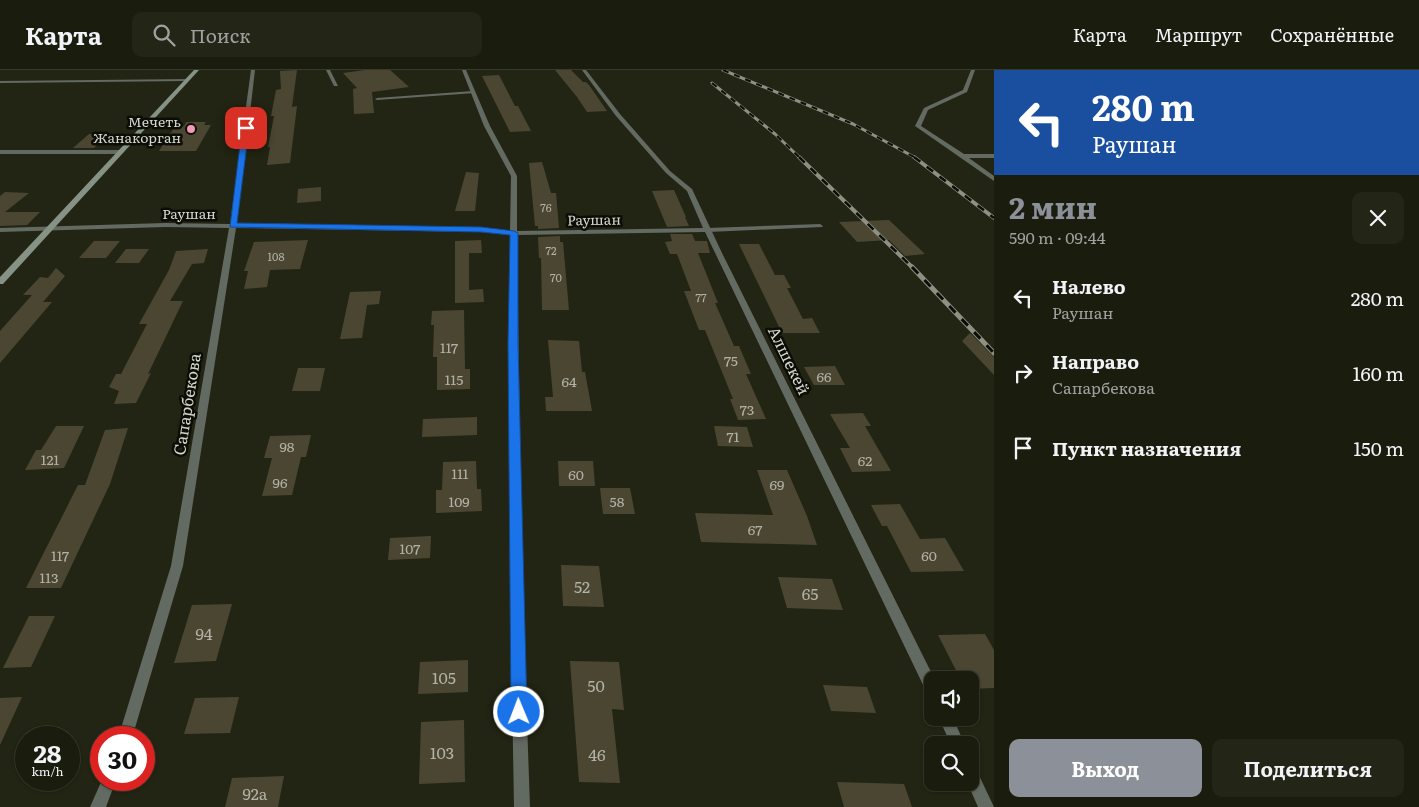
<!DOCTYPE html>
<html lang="ru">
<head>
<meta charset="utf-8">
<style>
	:root { --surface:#1a1c0e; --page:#232517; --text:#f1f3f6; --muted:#9fa19e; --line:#383a2e; --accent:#8c9099 }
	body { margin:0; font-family:Literata,serif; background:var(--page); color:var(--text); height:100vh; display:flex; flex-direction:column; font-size:19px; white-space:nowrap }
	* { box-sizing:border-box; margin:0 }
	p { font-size:16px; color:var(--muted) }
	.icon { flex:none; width:28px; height:28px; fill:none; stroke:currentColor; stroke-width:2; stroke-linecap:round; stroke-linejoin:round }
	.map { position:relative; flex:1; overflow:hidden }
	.drawer { display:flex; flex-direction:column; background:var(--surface); width:425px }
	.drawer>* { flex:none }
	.banner { background:#1a4fa0; color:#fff; overflow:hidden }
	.fabs { position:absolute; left:924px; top:601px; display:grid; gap:10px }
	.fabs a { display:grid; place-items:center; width:55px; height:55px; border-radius:10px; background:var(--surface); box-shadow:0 1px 4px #0004,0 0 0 1px var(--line); font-size:25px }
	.speed { position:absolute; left:15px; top:656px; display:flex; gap:10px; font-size:25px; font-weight:700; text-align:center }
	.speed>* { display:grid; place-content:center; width:65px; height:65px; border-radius:50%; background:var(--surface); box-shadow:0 1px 4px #0004,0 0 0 1px var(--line); line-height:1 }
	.speed small { font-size:12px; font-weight:400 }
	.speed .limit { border:8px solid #d22; background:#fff; color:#111 }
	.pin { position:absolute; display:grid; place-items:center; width:42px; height:42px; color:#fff; margin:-21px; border-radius:10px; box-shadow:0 2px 8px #0006 }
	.me { position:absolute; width:55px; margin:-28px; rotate:359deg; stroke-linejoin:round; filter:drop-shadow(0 0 4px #0008) }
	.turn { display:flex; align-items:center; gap:18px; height:105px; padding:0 15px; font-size:22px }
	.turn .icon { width:65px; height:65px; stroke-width:2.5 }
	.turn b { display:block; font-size:35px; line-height:42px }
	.round { display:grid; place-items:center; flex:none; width:52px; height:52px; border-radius:10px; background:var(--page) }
	.head { display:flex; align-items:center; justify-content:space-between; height:85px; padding:0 15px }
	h1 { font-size:30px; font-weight:700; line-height:38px; color:var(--accent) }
	.button { display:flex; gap:10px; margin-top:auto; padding:10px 15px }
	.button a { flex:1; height:58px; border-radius:10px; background:var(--accent); color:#fff; font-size:20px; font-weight:700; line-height:58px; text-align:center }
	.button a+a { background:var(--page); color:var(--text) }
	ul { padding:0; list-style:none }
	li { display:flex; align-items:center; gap:15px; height:75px; padding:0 15px }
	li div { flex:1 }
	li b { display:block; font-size:19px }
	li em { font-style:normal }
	header { display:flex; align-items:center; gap:30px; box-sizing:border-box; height:70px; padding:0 25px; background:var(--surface); border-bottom:1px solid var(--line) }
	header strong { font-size:24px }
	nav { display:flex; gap:28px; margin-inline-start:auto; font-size:18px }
	.search { width:350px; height:45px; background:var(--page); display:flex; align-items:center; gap:12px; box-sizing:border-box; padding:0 18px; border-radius:10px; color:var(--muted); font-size:19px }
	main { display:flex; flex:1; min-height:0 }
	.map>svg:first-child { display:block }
</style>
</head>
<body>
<header>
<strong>Карта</strong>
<div class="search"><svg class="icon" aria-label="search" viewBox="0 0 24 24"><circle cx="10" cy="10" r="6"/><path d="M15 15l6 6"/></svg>Поиск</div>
<nav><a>Карта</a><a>Маршрут</a><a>Сохранённые</a></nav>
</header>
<main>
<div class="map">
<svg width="994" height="737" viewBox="0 0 994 737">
	<rect width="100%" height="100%" fill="#222513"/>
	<!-- building -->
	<g fill="#4b4632">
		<path d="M297,0L292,37L297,36L290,93L267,95L270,77H268L274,46H271L276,20L281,19L280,1Z"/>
		<path d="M365,0H390L409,17L372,22L374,43L354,44L353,19L357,18L343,3Z"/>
		<path d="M555,0H571L583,12H586L589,15L607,41L587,42L577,27Z"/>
		<path d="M499,5L515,36H518L531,61L510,62L482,6Z"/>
		<path d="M186,52H206L204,55H211L196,81H159L174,58L184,56Z"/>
		<path d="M89,64H108L94,78H73Z"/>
		<path d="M542,92L551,123H556L559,158L538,159V156H535L529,93Z"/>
		<path d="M466,102L479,103L475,141H455Z"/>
		<path d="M321,117V131L297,133L298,119Z"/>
		<path d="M674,120L686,147H685L689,156L667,157L652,121Z"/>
		<path d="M5,122L29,123L5,142H40L27,155L0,156V126Z"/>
		<path d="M889,150L925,184L905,186L889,170L857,172L839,152Z"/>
		<path d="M670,164H692L695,171H707L710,183H698L718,233H715L734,276H739L751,304H746L766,349L738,350L730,329H733L705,260H699L684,221H691L677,184H670L665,172L672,171Z"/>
		<path d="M560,166V172H563L569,240H542L541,188H539L538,167Z"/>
		<path d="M308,170L300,199L270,200L267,217L244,219L248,201H244L254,172Z"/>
		<path d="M481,170L482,183H469V220L483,219L484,232L455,233V171Z"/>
		<path d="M94,171H120L106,188H79Z"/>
		<path d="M739,174H759L775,205H784L791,218H787L803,249L812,248L820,263H782Z"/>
		<path d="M126,179H149L139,193H115Z"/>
		<path d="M208,179L204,193L192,194L170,231H183L148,304L151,303L136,333L114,334L119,321L109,317L116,304H121L147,254H139L169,200L176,181Z"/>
		<path d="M56,198L65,206L43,232H52L0,293V261L32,225H23L40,207L48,208Z"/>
		<path d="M381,221L379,234L367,235L362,268L340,269L350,222Z"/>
		<path d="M464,240L465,299H470V319L437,320V287H433L434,255H431L432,241Z"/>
		<path d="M970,263L994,287V305L962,271Z"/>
		<path d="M548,270L579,271L582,302H585L592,341H546L545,327H553Z"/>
		<path d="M835,296L845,315H814L804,297Z"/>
		<path d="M298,298H325L320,321H292Z"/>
		<path d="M863,343L871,356H865L891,401L852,402L840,378H850L830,344Z"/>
		<path d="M477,347V365L422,367L423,349Z"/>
		<path d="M56,356H84L64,398L25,400L36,380H41Z"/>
		<path d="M714,356L747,357L753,377L718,376Z"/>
		<path d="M128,358L110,414L61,518H26L78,415H85L105,360Z"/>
		<path d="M311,365L306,387H301L292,425L262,426L272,388H264L270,366Z"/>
		<path d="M476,391L477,419H481L482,441L436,443V420H442L443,392Z"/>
		<path d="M558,391H593L595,416H559Z"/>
		<path d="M757,400H787L807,446L817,475L701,472L695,443L773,445Z"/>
		<path d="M600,418H630L635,444H603Z"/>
		<path d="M900,434L920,469L945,468L964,501L911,502L887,456H882L871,435Z"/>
		<path d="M431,466L430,488L388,490L390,468Z"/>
		<path d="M561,495L599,496L604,537L563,536Z"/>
		<path d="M778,507L832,509L843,540L787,538Z"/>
		<path d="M232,534L216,591L174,593L192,535Z"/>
		<path d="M29,546H55L31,597L3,598Z"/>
		<path d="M985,564L994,580V618L970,619V610H961L938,565Z"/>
		<path d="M468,590V622L418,624L420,592Z"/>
		<path d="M570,591L619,592L624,640L612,639L620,713L579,712Z"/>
		<path d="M823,615L867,617L876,643L831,641Z"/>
		<path d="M22,627L0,675V628Z"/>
		<path d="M239,627L230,663L184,664L195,628Z"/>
		<path d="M464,650L465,712L419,714L421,652Z"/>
		<path d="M284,706L278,737H225L232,708Z"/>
		<path d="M837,712L904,714L912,737H844Z"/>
	</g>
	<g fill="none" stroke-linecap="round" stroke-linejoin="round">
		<!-- lane -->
		<g fill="#636a62" fill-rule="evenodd">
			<path d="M326,0H330L338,16H334Z"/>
			<path d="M473,21L475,23L377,30L375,29L377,28Z"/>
			<path d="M820,154L823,156L822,157L708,162L705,160L708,158Z"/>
		</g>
		<!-- street -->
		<g fill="#636a62" fill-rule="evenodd">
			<path d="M251,0H255L237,154L481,158L510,161L511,106L484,56L462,0H466L490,56L517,106V161L703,158L687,121L666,103L616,46L582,0H586L620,44L670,101L692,119L722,183L935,610H932V624L927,623L705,162L517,165L522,508L530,737H514L510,508V165L481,162L236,158L183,496L132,668H118L171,496L229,158L165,157L0,162V158L165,153L230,154Z"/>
			<path d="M971,0H975L967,22L928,40L921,56L964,84H994V88H969L994,106V111L915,56L924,38L963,20Z"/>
			<path d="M190,9L188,11L0,13V11Z"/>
			<path d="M0,80H121L124,82L121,84H0Z"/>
			<path d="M939,648H953L965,675H951Z"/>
			<path d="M970,695L975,697L994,737H978L967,712H970Z"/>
			<path d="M102,710H116L106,737H90Z"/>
		</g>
		<!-- secondary -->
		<path fill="#879286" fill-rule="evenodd" d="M194,0H199L3,214H0V207Z"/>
		<!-- rail-far2 casing -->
		<g stroke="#8d9083" stroke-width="3">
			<g id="rail-far2">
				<path d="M723,0L853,54L916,88"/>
				<path d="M712,13L775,64L800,88"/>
			</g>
		</g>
		<!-- rail-far1 casing -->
		<g stroke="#8d9083" stroke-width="4">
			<g id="rail-far1">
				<path d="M799,87L913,198"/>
				<path d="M914,87L994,148"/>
			</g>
		</g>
		<!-- rail casing -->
		<g stroke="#8d9083" stroke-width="5">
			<path id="rail" d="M912,197L994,283"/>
		</g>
		<!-- rail-far2 -->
		<use href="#rail-far2" stroke="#0c0d06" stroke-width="2" stroke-dasharray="6" stroke-linecap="butt"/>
		<!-- rail-far1 -->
		<use href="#rail-far1" stroke="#0c0d06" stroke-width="2.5" stroke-dasharray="8" stroke-linecap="butt"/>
		<!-- rail -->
		<use href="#rail" stroke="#0c0d06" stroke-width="3" stroke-dasharray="9" stroke-linecap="butt"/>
	</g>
	<!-- route -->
	<path fill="#1a73e8" stroke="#114b97" d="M246,56L249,58L237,153L481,157L514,161L518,163V274L527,642L525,647L519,649L514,647L511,642L508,274L510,165L481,162L230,157L242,58Z"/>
	<!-- markers -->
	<circle fill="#f19ab4" stroke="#0c0d06" stroke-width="2" cx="191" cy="59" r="5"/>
	<g text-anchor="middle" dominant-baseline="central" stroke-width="5" stroke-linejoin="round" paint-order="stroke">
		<!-- far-number labels -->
		<g font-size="11" fill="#b1b2a5">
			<text x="546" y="137">76</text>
			<text x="551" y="180">72</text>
			<text x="276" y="186">108</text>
			<text x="556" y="207">70</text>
			<text x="701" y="227">77</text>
		</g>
		<!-- far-poi labels -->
		<g font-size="14" fill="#d3d6cb" stroke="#0c0d06" text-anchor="end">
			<text x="181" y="51">Мечеть<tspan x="181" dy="16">Жанакорган</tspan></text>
		</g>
		<!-- far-street labels -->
		<g font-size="14" fill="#d3d6cb" stroke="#0c0d06">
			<text x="189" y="143">Раушан</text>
			<text transform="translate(594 149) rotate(-1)">Раушан</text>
		</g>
		<!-- number labels -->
		<g font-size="14" fill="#b1b2a5">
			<text x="449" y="277">117</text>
			<text x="731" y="290">75</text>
			<text x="824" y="306">66</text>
			<text x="454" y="309">115</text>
			<text x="569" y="311">64</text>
			<text x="747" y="339">73</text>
			<text x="733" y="366">71</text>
			<text x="287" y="376">98</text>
			<text x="50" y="389">121</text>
			<text x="865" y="390">62</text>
			<text x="460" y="403">111</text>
			<text x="576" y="404">60</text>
			<text x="280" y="412">96</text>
			<text x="777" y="414">69</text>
			<text x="459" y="431">109</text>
			<text x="617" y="431">58</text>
			<text x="755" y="459">67</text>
			<text x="410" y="478">107</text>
			<text x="60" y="485">117</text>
			<text x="929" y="485">60</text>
			<text x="49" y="507">113</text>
		</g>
		<!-- street labels -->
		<g font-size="16" fill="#d3d6cb" stroke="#0c0d06">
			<text transform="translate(790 290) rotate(64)">Алшекей</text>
			<text transform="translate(186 334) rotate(-81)">Сапарбекова</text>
		</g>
		<!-- near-number labels -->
		<g font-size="16" fill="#b1b2a5">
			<text x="582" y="516">52</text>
			<text x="810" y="523">65</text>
			<text x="204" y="563">94</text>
			<text x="444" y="607">105</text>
			<text x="596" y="615">50</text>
			<text x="442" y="682">103</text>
			<text x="597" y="684">46</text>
			<text x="255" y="723">92а</text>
		</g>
	</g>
</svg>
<div class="fabs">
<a><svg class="icon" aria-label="sound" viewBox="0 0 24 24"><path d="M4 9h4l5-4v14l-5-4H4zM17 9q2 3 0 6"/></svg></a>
<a><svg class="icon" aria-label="search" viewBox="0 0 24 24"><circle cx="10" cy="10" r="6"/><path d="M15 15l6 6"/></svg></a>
</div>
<div class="speed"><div>28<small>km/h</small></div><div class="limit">30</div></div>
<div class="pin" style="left:246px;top:58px;background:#d93025"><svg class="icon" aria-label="arrive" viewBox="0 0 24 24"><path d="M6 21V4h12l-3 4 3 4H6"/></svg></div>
<svg class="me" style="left:519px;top:642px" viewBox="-20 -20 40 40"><circle r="17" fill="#1a73e8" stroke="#fff" stroke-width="3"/><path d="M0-11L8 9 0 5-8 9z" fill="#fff"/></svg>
</div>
<section class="drawer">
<div class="banner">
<div class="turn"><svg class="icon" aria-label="left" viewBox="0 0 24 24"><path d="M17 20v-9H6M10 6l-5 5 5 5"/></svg><div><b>280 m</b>Раушан</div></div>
</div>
<div class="head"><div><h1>2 мин</h1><p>590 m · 09:44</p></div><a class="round"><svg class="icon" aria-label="close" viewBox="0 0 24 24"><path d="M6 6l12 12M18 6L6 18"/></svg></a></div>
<ul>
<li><svg class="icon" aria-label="left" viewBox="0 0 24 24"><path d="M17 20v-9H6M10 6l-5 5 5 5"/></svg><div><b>Налево</b><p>Раушан</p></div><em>280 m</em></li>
<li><svg class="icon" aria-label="right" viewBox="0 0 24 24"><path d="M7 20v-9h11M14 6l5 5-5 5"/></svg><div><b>Направо</b><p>Сапарбекова</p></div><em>160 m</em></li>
<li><svg class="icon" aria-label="arrive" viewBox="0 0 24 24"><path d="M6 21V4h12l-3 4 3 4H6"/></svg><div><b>Пункт назначения</b></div><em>150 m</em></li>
</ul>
<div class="button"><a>Выход</a><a>Поделиться</a></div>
</section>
</main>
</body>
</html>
